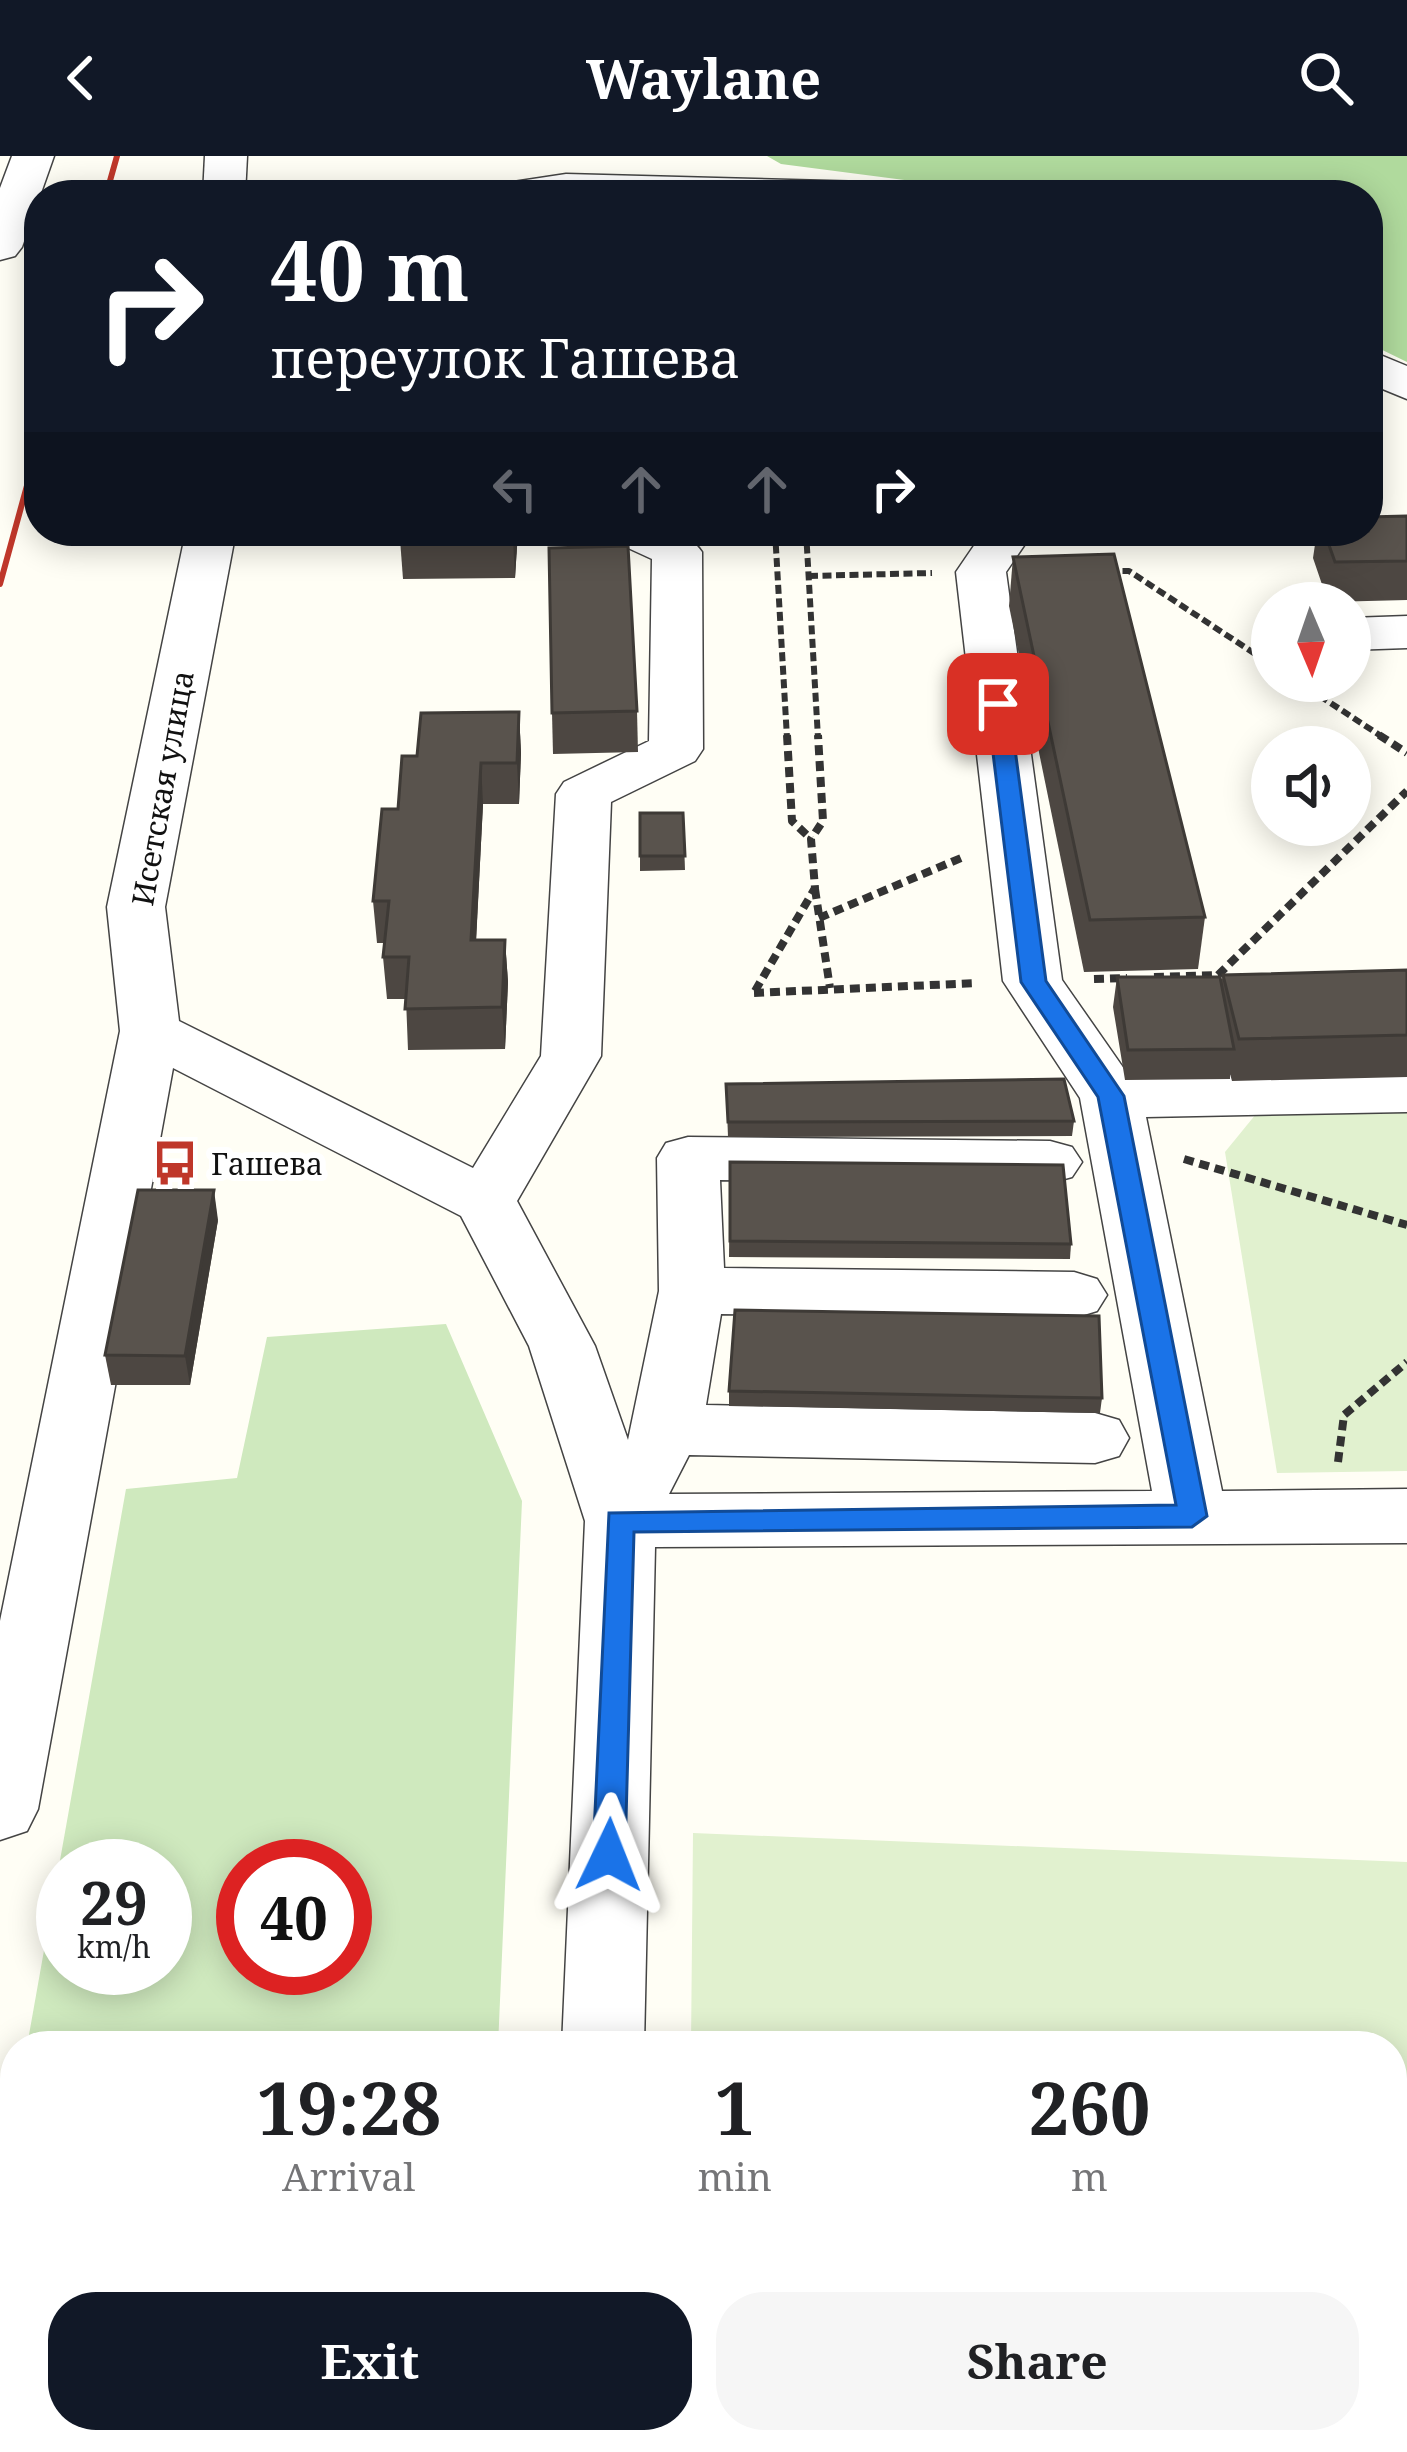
<!DOCTYPE html>
<html lang="en">
<head>
<meta charset="utf-8">
<style>
	:root { --surface:#fff; --page:#f6f6f6; --text:#202124; --muted:#757577; --accent:#111827 }
	body { margin:0; font-family:"Noto Serif",serif; background:var(--page); color:var(--text); height:100vh; display:flex; flex-direction:column; font-size:45px; white-space:nowrap }
	* { box-sizing:border-box; margin:0 }
	p { font-size:39px; color:var(--muted) }
	.icon { flex:none; width:66px; height:66px; fill:none; stroke:currentColor; stroke-width:2; stroke-linecap:round; stroke-linejoin:round }
	.map { position:relative; flex:1; overflow:hidden }
	.sheet { position:absolute; left:0px; top:1875px; width:1407px; height:423px; display:flex; flex-direction:column; background:var(--surface); border-radius:48px 48px 0 0; box-shadow:0 6px 30px #0003 }
	.sheet>* { flex:none }
	.banner { position:absolute; left:24px; top:24px; width:1359px; height:366px; border-radius:48px; box-shadow:0 6px 30px #0003; background:#111827; color:#fff; overflow:hidden }
	.needle { width:78px; rotate:178deg }
	.tools { position:absolute; left:1251px; top:426px; display:grid; gap:24px }
	.tools a { display:grid; place-items:center; width:120px; height:120px; border-radius:50%; background:var(--surface); box-shadow:0 6px 30px #0003; font-size:60px }
	.speed { position:absolute; left:36px; top:1683px; display:flex; gap:24px; font-size:60px; font-weight:700; text-align:center }
	.speed>* { display:grid; place-content:center; width:156px; height:156px; border-radius:50%; background:var(--surface); box-shadow:0 6px 30px #0003; line-height:1 }
	.speed small { font-size:30px; font-weight:400 }
	.speed .limit { border:18px solid #d22; background:#fff; color:#111 }
	.pin { position:absolute; display:grid; place-items:center; width:102px; height:102px; color:#fff; margin:-51px; border-radius:24px; box-shadow:0 6px 18px #0006 }
	.me { position:absolute; width:132px; margin:-66px; rotate:2deg; stroke-linejoin:round; filter:drop-shadow(0 0 9px #0008) }
	.turn { display:flex; align-items:center; gap:42px; height:252px; padding:0 48px; font-size:54px }
	.turn .icon { width:156px; height:156px; stroke-width:2.5 }
	.turn b { display:block; font-size:84px; line-height:102px }
	.lanes { display:flex; align-items:center; height:114px; padding:0 48px; background:#0003; justify-content:center; gap:60px; direction:ltr }
	.lanes .off { opacity:.35 }
	.eta { display:flex; justify-content:space-evenly; align-items:center; height:204px; text-align:center }
	.eta b { font-size:72px; font-weight:700; line-height:84px }
	.primary-button { display:flex; gap:24px; margin-top:auto; padding:24px 48px }
	.primary-button a { flex:1; height:138px; border-radius:48px; background:var(--accent); color:#fff; font-size:48px; font-weight:700; line-height:138px; text-align:center }
	.primary-button a+a { background:var(--page); color:var(--text) }
	header { display:flex; justify-content:space-between; align-items:center; height:156px; padding:0 48px; background:var(--accent); color:#fff; font-size:54px; font-weight:700 }
	.map>svg:first-child { display:block }
</style>
</head>
<body>
<header><svg class="icon" aria-label="back" viewBox="0 0 24 24"><path d="M15 5l-7 7 7 7"/></svg>Waylane<svg class="icon" aria-label="search" viewBox="0 0 24 24"><circle cx="10" cy="10" r="6"/><path d="M15 15l6 6"/></svg></header>
<div class="map">
<svg width="1407" height="2296" viewBox="0 0 1407 2296">
	<rect width="100%" height="100%" fill="#fffef5"/>
	<!-- green -->
	<g fill="#cfe9be" fill-rule="evenodd">
		<path d="M446,1168L522,1345L498,1890H27L126,1333L237,1322L267,1181ZM63,1710H165V1812H63ZM243,1710H345V1812H243Z"/>
		<path d="M15,1956V2283H481L480,2296H0V2040Z"/>
	</g>
	<!-- forest -->
	<path fill="#b0da9d" d="M767,0H1407V206L1368,187V39H1020L781,8Z"/>
	<!-- pitch -->
	<g fill="#e1f1cf">
		<path d="M1407,957V1315L1277,1317L1225,996L1256,958Z"/>
		<path d="M693,1677L1407,1706V2296H687V2283H1392V1890H691Z"/>
	</g>
	<g fill="none" stroke-linecap="round" stroke-linejoin="round">
		<!-- minor casing -->
		<g stroke="#444" stroke-width="3">
			<g id="minor">
				<path d="M12,0H54L22,91L15,100L0,104V32Z"/>
				<path d="M205,0H247L245,39H203Z"/>
				<path d="M566,18L868,26L883,30L889,39H480L486,30Z"/>
				<path d="M1368,194L1407,210V243L1368,227Z"/>
				<path d="M186,375H236L165,751L179,865L473,1012L541,900L556,638L564,626L649,585L652,403L615,386L608,375C640,375 682,366 702,396L703,593L695,605L611,646L601,900L517,1045L595,1190L628,1284L659,1135L657,1002L666,987L688,981L1050,985L1072,991L1082,1006L1072,1021L1050,1027L720,1024L724,1112L1074,1116L1097,1123L1107,1139L1097,1155L1074,1162L721,1158L706,1249L1095,1257L1119,1264L1129,1282L1119,1300L1095,1307L689,1299L669,1338L1152,1335L1080,942L1003,825L956,416L984,375H1034L1006,416L1062,824L1129,920L1407,916V956L1146,961L1222,1335L1407,1333V1387L655,1391L644,1890H562L585,1365L529,1190L461,1060L173,912L38,1653L27,1675L0,1684V1465L120,875L107,751Z"/>
				<path d="M1407,460V492L1350,494V462Z"/>
				<rect x="545" y="2283" width="90" height="13"/>
			</g>
		</g>
		<!-- path-far1 -->
		<g stroke="#333" stroke-width="6" stroke-dasharray="9 4.5" stroke-linecap="butt">
			<path d="M775,375L787,582"/>
			<path d="M806,375L818,582"/>
			<path d="M1109,415H1129L1272,509"/>
			<path d="M809,420L932,417"/>
			<path d="M1297,525L1384,582"/>
		</g>
		<!-- path -->
		<g stroke="#333" stroke-width="8" stroke-dasharray="10 6" stroke-linecap="butt">
			<path d="M787,579L792,665L811,683"/>
			<path d="M1379,579L1407,597"/>
			<path d="M815,733L830,832"/>
			<path d="M819,762L961,702"/>
			<path d="M1154,821L1218,819L1407,635"/>
			<path d="M1094,823L1127,822"/>
			<path d="M755,835L815,732L811,683L823,665L818,579"/>
			<path d="M754,837L977,827"/>
			<path d="M1184,1003L1407,1069"/>
			<path d="M1338,1306L1344,1259L1407,1206"/>
		</g>
		<!-- minor -->
		<use href="#minor" fill="#fff" fill-rule="evenodd"/>
		<!-- rail -->
		<g stroke="#bf372a" stroke-width="6">
			<path d="M106,39L117,0"/>
			<path d="M0,428L39,286"/>
		</g>
	</g>
	<!-- wall -->
	<g fill="#4d4742">
		<path d="M1407,360V444L1328,446L1313,402L1317,375H1368Z"/>
		<path d="M518,375L515,422L403,423L400,383Z"/>
		<path d="M1094,375H1175V381L1096,382Z"/>
		<path d="M1013,401L1205,761L1198,813L1084,816L1009,450Z"/>
		<path d="M637,555L638,596L553,598L552,557Z"/>
		<path d="M519,556L521,597L519,648H483L476,784H505L508,826L505,893L408,894L406,843H387L383,801L385,787H377L373,745L398,653L417,600Z"/>
		<path d="M640,657H683L685,714L640,715Z"/>
		<path d="M1407,814V921L1232,925L1230,918V923L1125,924L1113,851L1117,821L1221,828L1223,819Z"/>
		<path d="M726,928L1074,965L1072,980L728,981Z"/>
		<path d="M730,1006L1071,1088L1070,1103L729,1101Z"/>
		<path d="M218,1064L190,1229H111L105,1199Z"/>
		<path d="M729,1235L1102,1242L1100,1257L729,1250Z"/>
	</g>
	<!-- shaded-wall -->
	<g fill="#3e3a36">
		<path d="M513,375H518L515,422L513,383Z"/>
		<path d="M519,556L521,597L519,648L517,607Z"/>
		<path d="M481,607L483,648L474,826L471,784Z"/>
		<path d="M505,784L508,826L505,893L502,851Z"/>
		<path d="M214,1034L218,1064L190,1229L185,1200Z"/>
	</g>
	<!-- building -->
	<g fill="#59534d" stroke="#3e3a36" stroke-width="3">
		<path d="M1407,360V405L1335,406L1324,375H1368V361Z"/>
		<path d="M401,375H513V383H400Z"/>
		<path d="M628,390L637,555L552,557L549,392Z"/>
		<path d="M1114,398L1205,761L1090,764L1013,401Z"/>
		<path d="M519,556L517,607H481L471,784H505L502,851L405,853L409,801H383L389,745H373L382,653H398L402,600H417L421,557Z"/>
		<path d="M640,657H683L685,700H640Z"/>
		<path d="M1407,814V879L1239,883L1223,819Z"/>
		<path d="M1117,821H1220L1234,893L1128,894Z"/>
		<path d="M1064,923L1074,965L728,966L726,928Z"/>
		<path d="M730,1006L1063,1009L1071,1088L730,1085Z"/>
		<path d="M138,1034H214L185,1200L105,1199Z"/>
		<path d="M735,1154L1099,1160L1102,1242L729,1235Z"/>
	</g>
	<!-- route -->
	<path fill="#1a73e8" stroke="#114b97" stroke-width="3" d="M998,541L1009,548L1046,825L1124,940L1207,1360L1192,1371L634,1376L625,1699L620,1709H598L593,1699L609,1357L1176,1349L1098,941L1021,826L987,548Z"/>
	<!-- icons -->
	<defs>
		<g id="bus-bare" transform="scale(3.6)"><path d="M-5-6H5V4H4V6H2V4H-2V6H-4V4H-5ZM-3.5-4V0h7V-4ZM-3.5 1.2v1.5H-2V1.2ZM2 1.2v1.5H3.5V1.2Z" fill="#bf372a" stroke="#fff" stroke-width="2.5" paint-order="stroke"/></g>
	</defs>
	<g fill-rule="evenodd">
		<use href="#bus-bare" x="175" y="1007"/>
	</g>
	<g text-anchor="middle" dominant-baseline="central" stroke-width="12" stroke-linejoin="round" paint-order="stroke">
		<!-- street labels -->
		<g font-size="30" fill="#111" stroke="#fff">
			<text transform="translate(162 632) rotate(-80)">Исетская улица</text>
		</g>
		<!-- poi labels -->
		<g font-size="30" fill="#111" stroke="#fff" text-anchor="start">
			<text x="211" y="1007">Гашева</text>
		</g>
	</g>
</svg>
<div class="tools">
<a><svg class="needle" viewBox="-14 -14 28 28"><path d="M0-13l5 13h-10z" fill="#e53935"/><path d="M0 13l5-13h-10z" fill="#757577"/></svg></a>
<a><svg class="icon" aria-label="sound" viewBox="0 0 24 24"><path d="M4 9h4l5-4v14l-5-4H4zM17 9q2 3 0 6"/></svg></a>
</div>
<div class="speed"><div>29<small>km/h</small></div><div class="limit">40</div></div>
<div class="pin" style="left:998px;top:548px;background:#d93025"><svg class="icon" aria-label="arrive" viewBox="0 0 24 24"><path d="M6 21V4h12l-3 4 3 4H6"/></svg></div>
<svg class="me" style="left:609px;top:1699px" viewBox="-20 -20 40 40"><path d="M0-17L14 15 0 8-14 15z" fill="#1a73e8" stroke="#fff" stroke-width="4"/></svg>
<div class="banner">
<div class="turn"><svg class="icon" aria-label="right" viewBox="0 0 24 24"><path d="M7 20v-9h11M14 6l5 5-5 5"/></svg><div><b>40 m</b>переулок Гашева</div></div>
<div class="lanes"><svg class="icon off" aria-label="left" viewBox="0 0 24 24"><path d="M17 20v-9H6M10 6l-5 5 5 5"/></svg><svg class="icon off" aria-label="ahead" viewBox="0 0 24 24"><path d="M12 20V5M6 11l6-6 6 6"/></svg><svg class="icon off" aria-label="ahead" viewBox="0 0 24 24"><path d="M12 20V5M6 11l6-6 6 6"/></svg><svg class="icon" aria-label="right" viewBox="0 0 24 24"><path d="M7 20v-9h11M14 6l5 5-5 5"/></svg></div>
</div>
<section class="sheet">
<div class="eta">
<div><b>19:28</b><p>Arrival</p></div>
<div><b>1</b><p>min</p></div>
<div><b>260</b><p>m</p></div>
</div>
<div class="primary-button"><a>Exit</a><a>Share</a></div>
</section>
</div>
</body>
</html>
